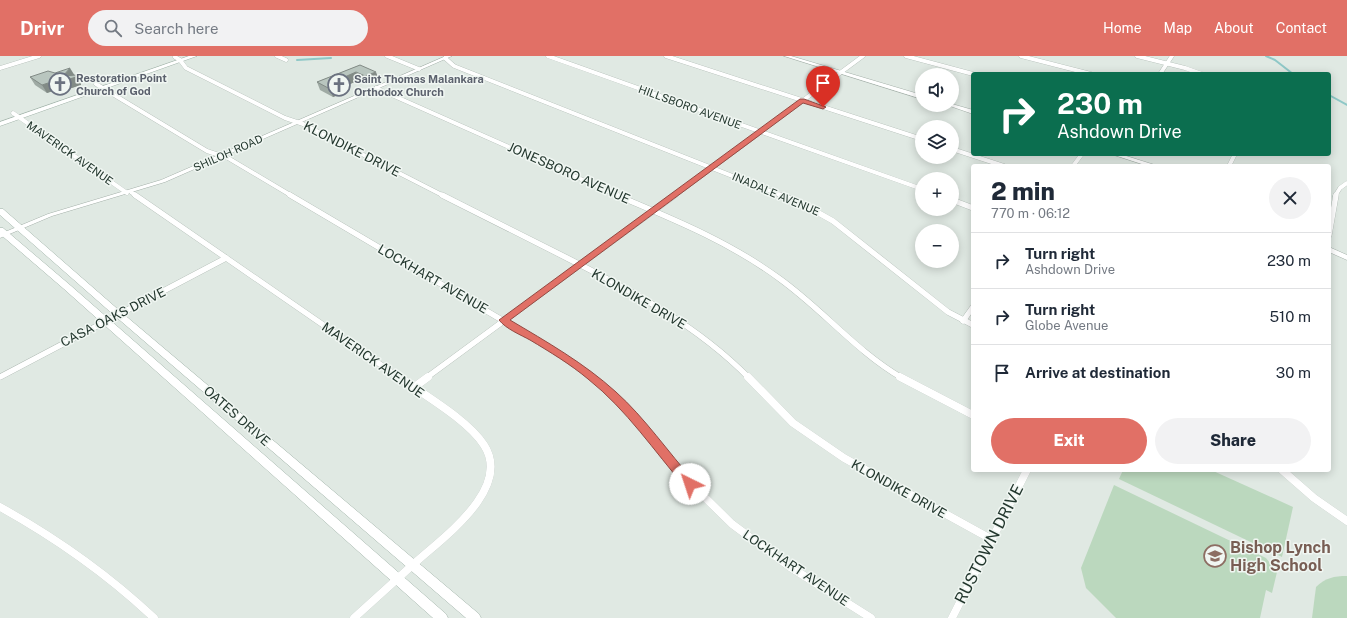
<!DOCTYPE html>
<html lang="en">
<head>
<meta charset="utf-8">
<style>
	:root { --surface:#fff; --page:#f2f2f3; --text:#1f2937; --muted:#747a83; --line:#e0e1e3; --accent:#e17066 }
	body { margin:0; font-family:"Public Sans",sans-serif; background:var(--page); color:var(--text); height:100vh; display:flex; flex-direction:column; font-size:15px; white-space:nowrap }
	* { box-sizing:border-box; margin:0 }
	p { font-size:13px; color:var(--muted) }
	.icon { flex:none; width:22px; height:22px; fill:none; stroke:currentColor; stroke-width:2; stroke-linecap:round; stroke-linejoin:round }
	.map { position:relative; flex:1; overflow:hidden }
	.sheet { position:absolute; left:971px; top:108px; width:360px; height:308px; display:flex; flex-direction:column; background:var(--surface); border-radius:4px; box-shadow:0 2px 10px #0003 }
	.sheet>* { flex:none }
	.top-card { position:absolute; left:971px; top:16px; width:360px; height:84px; border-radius:4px; box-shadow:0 2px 10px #0003; background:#0b6e4f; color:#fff; overflow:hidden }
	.buttons { position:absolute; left:915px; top:12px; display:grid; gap:8px }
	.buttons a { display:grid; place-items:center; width:44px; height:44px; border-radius:50%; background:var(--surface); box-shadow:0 2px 10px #0003; font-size:20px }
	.pin { position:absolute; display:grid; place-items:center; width:34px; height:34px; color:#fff; margin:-41px -17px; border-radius:50% 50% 50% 0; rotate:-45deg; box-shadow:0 0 4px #0007 }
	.pin .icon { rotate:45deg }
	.me { position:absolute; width:44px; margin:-22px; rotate:319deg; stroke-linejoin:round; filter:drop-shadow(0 0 3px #0008) }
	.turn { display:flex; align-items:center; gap:14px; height:84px; padding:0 20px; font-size:18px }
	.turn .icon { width:52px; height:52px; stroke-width:2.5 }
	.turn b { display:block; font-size:28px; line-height:34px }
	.round { display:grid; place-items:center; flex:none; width:42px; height:42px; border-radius:21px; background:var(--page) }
	.overview { display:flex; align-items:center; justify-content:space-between; height:68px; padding:0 20px }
	h1 { font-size:24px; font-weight:800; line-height:30px }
	.action { display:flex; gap:8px; margin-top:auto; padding:8px 20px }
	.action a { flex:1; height:46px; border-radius:24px; background:var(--accent); color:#fff; font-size:16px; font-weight:800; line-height:46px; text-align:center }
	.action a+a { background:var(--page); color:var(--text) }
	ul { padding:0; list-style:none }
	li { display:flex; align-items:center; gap:12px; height:56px; padding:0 20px; border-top:1px solid var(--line) }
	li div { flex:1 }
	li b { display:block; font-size:15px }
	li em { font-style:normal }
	header { display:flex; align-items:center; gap:24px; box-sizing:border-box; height:56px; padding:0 20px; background:var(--accent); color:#fff }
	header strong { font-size:19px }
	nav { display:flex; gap:22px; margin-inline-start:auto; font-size:14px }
	.search { width:280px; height:36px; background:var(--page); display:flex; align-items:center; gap:10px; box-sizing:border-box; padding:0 14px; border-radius:22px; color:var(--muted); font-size:15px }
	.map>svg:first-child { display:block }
</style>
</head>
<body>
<header>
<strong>Drivr</strong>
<div class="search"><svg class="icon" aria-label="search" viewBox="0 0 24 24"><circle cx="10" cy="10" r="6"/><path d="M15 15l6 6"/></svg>Search here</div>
<nav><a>Home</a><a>Map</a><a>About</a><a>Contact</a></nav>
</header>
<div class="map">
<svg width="1347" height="562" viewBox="0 0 1347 562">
	<rect width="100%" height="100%" fill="#e0e9e3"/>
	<!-- green -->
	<g fill="#bbd8be">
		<path d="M1123,414H1211L1293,451L1282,501L1119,423Z"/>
		<path d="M1114,429L1266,502L1277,516L1272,537L1266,534L1260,562H1116L1086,532L1081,512Z"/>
		<path d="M1347,520V562H1312L1316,531C1325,522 1334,520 1347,520Z"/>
	</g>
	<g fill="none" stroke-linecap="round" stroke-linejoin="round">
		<!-- stream -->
		<g stroke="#8ec8c7" stroke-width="2">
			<path d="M1266,0L1275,4L1293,18"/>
			<path d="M297,4L331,2"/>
			<path d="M1329,39L1347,49"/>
		</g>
		<!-- minor-far2 casing -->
		<g stroke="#a4b0a9" stroke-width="4.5">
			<g id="minor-far2">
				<path d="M277,0L286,4"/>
				<path d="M387,0L419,13"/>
				<path d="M548,0L922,133"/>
				<path d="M666,0L922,83"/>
				<path d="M906,0L973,18"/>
				<path d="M1021,0L1091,18"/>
				<path d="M1137,0L1185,12L1202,18"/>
				<path d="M175,1L180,4L186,12L285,62L303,68L444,140"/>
				<path d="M445,2L454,10L783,140"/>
				<path d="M0,12L39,0"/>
				<path d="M1160,18L1172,0"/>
				<path d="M96,28L207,95L228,102L292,140"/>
				<path d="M376,32L619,140"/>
				<path d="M13,57L127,137"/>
				<path d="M952,93L1004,110"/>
				<path d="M1073,110L1082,98"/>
				<path d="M1229,110L1235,98"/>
				<path d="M131,136L136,140"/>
				<path d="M674,140L863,0"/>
				<path d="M1335,140L1340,132L1347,127"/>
			</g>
		</g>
		<!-- minor-far1 casing -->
		<g stroke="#a4b0a9" stroke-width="6">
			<g id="minor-far1">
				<path d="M135,139L400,322"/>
				<path d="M290,139L563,300L593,322"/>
				<path d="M442,139C483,160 525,181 567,202C632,235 697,269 749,322"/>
				<path d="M616,139C673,163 730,186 780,223C823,254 856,295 902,322"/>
				<path d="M780,139L799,146L833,165L948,256L973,269"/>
				<path d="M952,144L973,152"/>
				<path d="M1329,179L1336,139"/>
				<path d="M963,265L973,251"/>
				<path d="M0,321L226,202"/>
				<path d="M426,322L675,139"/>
			</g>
		</g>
		<!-- minor casing -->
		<g stroke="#a4b0a9" stroke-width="8">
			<g id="minor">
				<path d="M592,321L620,346L676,413L732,468L790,511L871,562"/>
				<path d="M748,321L793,367L844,402L991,483"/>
				<path d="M900,321L973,359"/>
				<path d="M413,332L428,321"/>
				<path d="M1282,414L1314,442L1347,465"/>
				<path d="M0,451C56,482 107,518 154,562"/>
				<path d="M354,562C375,543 396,524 417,505C445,480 512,432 484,389C468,364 424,339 399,321"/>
				<path d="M952,562L1027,414"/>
			</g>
		</g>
		<!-- tertiary casing -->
		<g stroke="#a4b0a9" stroke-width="1">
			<g id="tertiary">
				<path d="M446,0H452L165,126L52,160L0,182V178L48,158L161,124Z"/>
				<path d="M784,0H791L922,39V43Z"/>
				<path d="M952,48L973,54V58L947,49H952Z"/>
				<path d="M1111,98H1120L1158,110H1148Z"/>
				<path d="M1329,191L1347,199V204L1329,196Z"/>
			</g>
		</g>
		<!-- secondary casing -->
		<g stroke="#a1b3a9" stroke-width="1">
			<g id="secondary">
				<path d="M189,0H197L0,70V66Z"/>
				<path d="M0,153H3L121,256L479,558L481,562H466L115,260L0,159Z"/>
				<path d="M0,172H3L70,229L446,558L448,562H433L64,233L0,178Z"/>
			</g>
		</g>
		<!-- minor-far2 -->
		<use href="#minor-far2" stroke="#fff" stroke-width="4"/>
		<!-- minor-far1 -->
		<use href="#minor-far1" stroke="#fff" stroke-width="5.5"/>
		<!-- minor -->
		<use href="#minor" stroke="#fff" stroke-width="8"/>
		<!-- tertiary -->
		<use href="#tertiary" fill="#fff" fill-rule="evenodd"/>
		<!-- secondary -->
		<use href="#secondary" fill="#fff" fill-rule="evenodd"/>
	</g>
	<!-- wall -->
	<g fill="#9faaa4">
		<path d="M360,9L379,24L367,28L359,24L339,33L341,38L333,41L320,34L317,26Z"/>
		<path d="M55,17L74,19L81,27V29L56,37L53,35L47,37L35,29L30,21Z"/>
	</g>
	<!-- shaded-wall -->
	<g fill="#828b86">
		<path d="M70,12L75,20L76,19L81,27V29L56,37L51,29L63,20Z"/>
		<path d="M356,16L359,24L339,33L341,38L333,41L330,33L331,27Z"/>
		<path d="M376,16L379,24L367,28L365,20Z"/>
		<path d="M48,27L53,35L47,37L42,29Z"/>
	</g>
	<!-- building -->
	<g fill="#b9c6bf" stroke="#828b86">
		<path d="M360,9L376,16L365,20L356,16L331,27L338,30L330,33L317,26Z"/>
		<path d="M70,12L63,20L76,19V21L51,29L48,27L42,29L30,21L48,15L55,17Z"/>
	</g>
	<!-- route -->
	<path fill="#e17066" stroke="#924942" d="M800,43H804L826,51L823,53L803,47L510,264C547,286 584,307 616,336C645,362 668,396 694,425L696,428L694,432L690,433L686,432C654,395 627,354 588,323C570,308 550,296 530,284C521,279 506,273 499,264Z"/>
	<!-- icons -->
	<defs>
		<g id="church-ring" transform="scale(1.15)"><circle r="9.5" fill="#f0f6f2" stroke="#6b7280" stroke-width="1.5"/><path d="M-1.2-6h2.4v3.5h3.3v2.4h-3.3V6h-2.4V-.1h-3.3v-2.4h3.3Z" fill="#6b7280"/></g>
		<g id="school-ring" transform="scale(1.15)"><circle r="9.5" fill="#f0f6f2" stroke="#8d6e63" stroke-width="1.5"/><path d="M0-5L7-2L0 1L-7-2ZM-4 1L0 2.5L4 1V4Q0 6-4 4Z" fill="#8d6e63"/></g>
	</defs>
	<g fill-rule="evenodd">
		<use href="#church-ring" x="60" y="28"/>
		<use href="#church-ring" x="339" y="29"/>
		<use href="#school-ring" x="1215" y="500"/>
	</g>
	<g text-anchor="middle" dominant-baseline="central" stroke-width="3" stroke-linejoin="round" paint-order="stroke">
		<!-- far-worship labels -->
		<g font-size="11" font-weight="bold" fill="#5b616d" stroke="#f0f6f2" text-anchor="start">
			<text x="76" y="22">Restoration Point<tspan x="76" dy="13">Church of God</tspan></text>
			<text x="354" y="23">Saint Thomas Malankara<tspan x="354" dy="13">Orthodox Church</tspan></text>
		</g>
		<!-- far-street labels -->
		<g font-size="11" fill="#23372e" stroke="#f0f6f2">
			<text transform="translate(690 51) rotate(20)">HILLSBORO AVENUE</text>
			<text transform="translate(70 97) rotate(35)">MAVERICK AVENUE</text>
			<text transform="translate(228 97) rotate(-24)">SHILOH ROAD</text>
			<text transform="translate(776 138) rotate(23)">INADALE AVENUE</text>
		</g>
		<!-- street labels -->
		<g font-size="13" fill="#23372e" stroke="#f0f6f2">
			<text transform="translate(352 93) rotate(27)">KLONDIKE DRIVE</text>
			<text transform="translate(569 117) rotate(24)">JONESBORO AVENUE</text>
			<text transform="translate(433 223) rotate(30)">LOCKHART AVENUE</text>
			<text transform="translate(639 243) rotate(30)">KLONDIKE DRIVE</text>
			<text transform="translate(113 261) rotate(-27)">CASA OAKS DRIVE</text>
			<text transform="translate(373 304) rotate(35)">MAVERICK AVENUE</text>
			<text transform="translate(237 360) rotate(41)">OATES DRIVE</text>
			<text transform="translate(899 433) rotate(29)">KLONDIKE DRIVE</text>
			<text transform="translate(796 512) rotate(34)">LOCKHART AVENUE</text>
		</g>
		<!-- near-street labels -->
		<g font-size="16" fill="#23372e" stroke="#f0f6f2">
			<text transform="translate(989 488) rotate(-63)">RUSTOWN DRIVE</text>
		</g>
		<!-- near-education labels -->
		<g font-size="16" font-weight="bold" fill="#785e54" stroke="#f0f6f2" text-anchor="start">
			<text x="1230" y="491">Bishop Lynch<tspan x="1230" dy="18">High School</tspan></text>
		</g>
	</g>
</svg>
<div class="buttons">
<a><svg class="icon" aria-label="sound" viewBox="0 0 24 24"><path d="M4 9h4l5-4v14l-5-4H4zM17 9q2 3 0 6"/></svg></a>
<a><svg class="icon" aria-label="layers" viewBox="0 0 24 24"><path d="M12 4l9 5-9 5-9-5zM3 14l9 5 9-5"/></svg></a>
<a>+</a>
<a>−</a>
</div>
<div class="pin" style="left:823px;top:51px;background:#d93025"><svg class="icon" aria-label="arrive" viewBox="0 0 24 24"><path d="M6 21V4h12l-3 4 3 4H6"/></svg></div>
<svg class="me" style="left:690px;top:428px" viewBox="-20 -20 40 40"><circle r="19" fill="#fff"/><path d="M0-13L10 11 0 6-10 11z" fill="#e17066"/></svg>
<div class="top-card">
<div class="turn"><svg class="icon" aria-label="right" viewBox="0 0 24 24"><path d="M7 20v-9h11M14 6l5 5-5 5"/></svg><div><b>230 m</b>Ashdown Drive</div></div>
</div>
<section class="sheet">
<div class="overview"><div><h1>2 min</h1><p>770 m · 06:12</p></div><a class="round"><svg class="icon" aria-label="close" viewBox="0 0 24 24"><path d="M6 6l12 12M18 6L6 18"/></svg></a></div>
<ul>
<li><svg class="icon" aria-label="right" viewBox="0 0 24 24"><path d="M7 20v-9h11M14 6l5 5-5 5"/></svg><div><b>Turn right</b><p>Ashdown Drive</p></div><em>230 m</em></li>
<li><svg class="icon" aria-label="right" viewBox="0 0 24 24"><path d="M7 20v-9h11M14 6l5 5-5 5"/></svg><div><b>Turn right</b><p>Globe Avenue</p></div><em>510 m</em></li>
<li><svg class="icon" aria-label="arrive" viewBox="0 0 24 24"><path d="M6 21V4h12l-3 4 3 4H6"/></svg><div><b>Arrive at destination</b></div><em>30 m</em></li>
</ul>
<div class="action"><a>Exit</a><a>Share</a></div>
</section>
</div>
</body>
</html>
